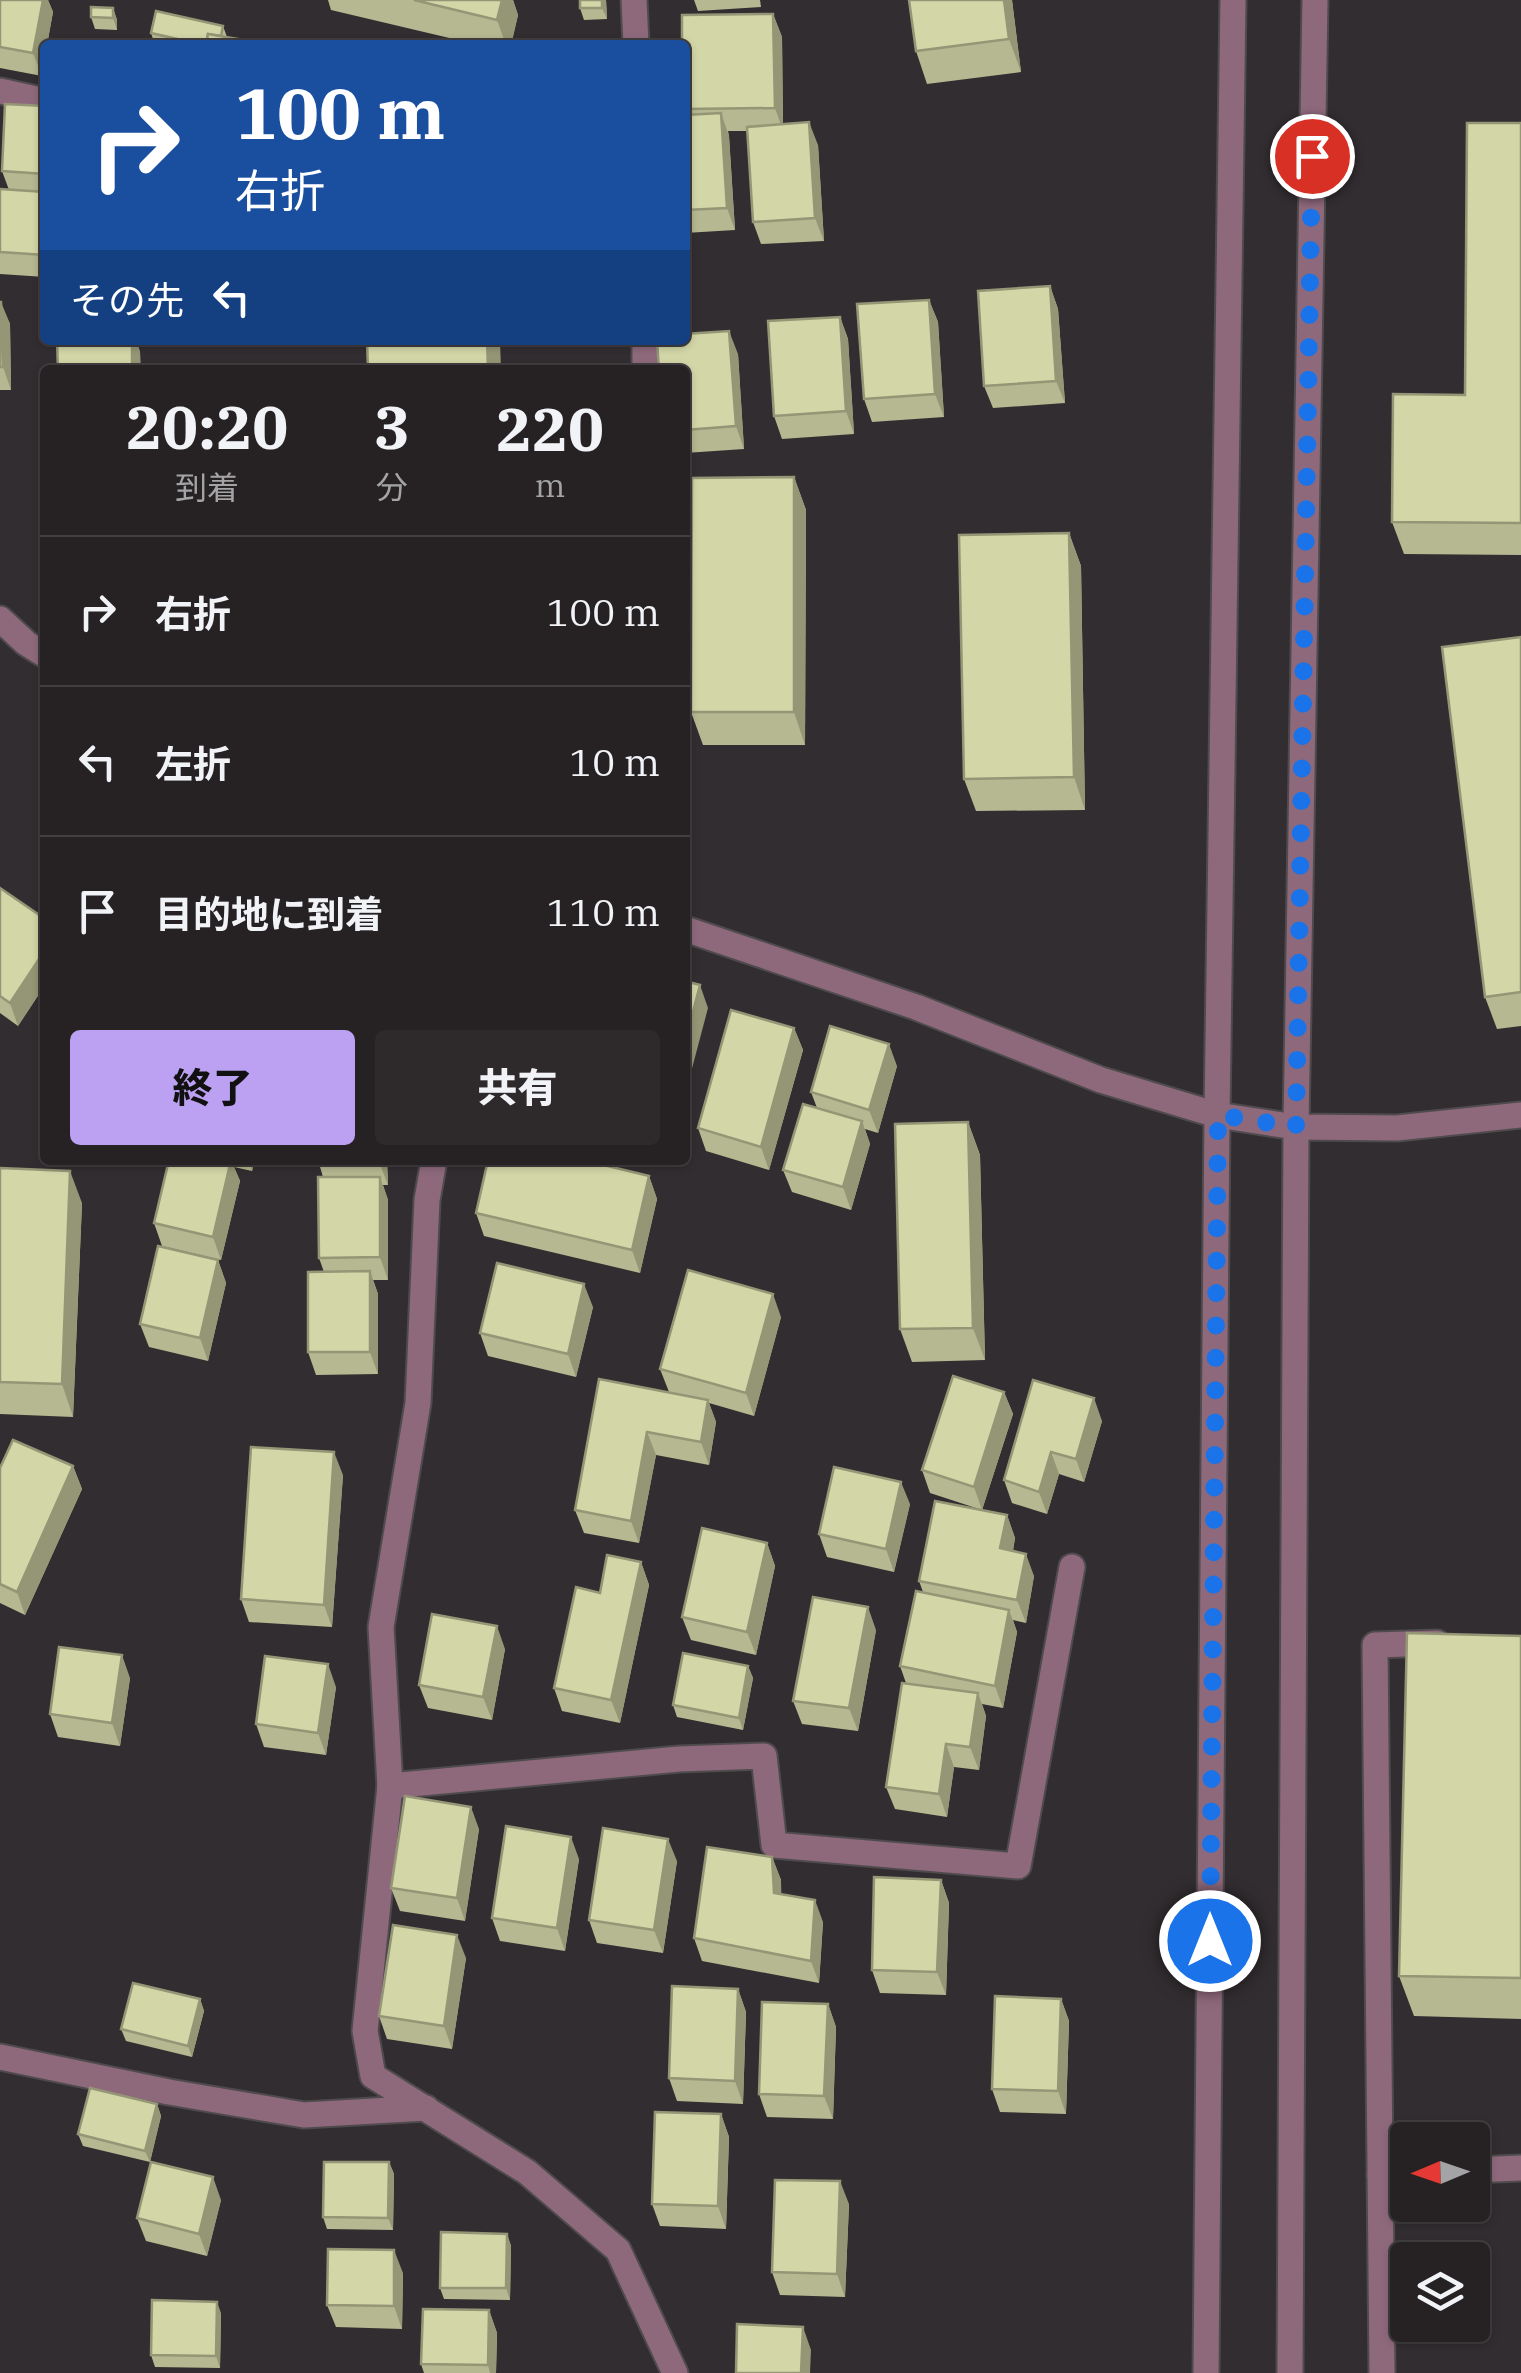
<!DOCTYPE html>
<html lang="ja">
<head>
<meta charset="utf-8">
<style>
	:root { --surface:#262224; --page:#2e2a2c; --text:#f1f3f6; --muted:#a4a4a6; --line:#423f41; --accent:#bca0f2 }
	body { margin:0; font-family:"IBM Plex Serif","Noto Sans JP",serif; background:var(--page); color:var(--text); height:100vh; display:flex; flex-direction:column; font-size:38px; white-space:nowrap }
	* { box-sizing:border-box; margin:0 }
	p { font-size:32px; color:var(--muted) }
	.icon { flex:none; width:55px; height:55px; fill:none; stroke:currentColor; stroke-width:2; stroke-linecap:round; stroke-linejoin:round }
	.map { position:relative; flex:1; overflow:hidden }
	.details { position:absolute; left:40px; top:365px; width:650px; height:800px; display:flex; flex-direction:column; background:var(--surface); border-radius:10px; box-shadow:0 2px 8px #0004,0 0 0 2px var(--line) }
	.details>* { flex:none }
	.hud { position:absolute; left:40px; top:40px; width:650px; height:305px; border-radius:10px; box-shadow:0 2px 8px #0004,0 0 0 2px var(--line); background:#1a4fa0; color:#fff; overflow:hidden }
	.needle { width:65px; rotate:268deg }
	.tools { position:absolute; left:1390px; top:2122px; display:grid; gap:20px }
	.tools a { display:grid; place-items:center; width:100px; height:100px; border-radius:10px; background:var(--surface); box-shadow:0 2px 8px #0004,0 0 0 2px var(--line); font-size:50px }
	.pin { position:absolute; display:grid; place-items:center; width:85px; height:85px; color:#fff; margin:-42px; border:5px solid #fff; border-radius:50%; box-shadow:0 2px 10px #0007 }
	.me { position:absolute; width:110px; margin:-55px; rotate:0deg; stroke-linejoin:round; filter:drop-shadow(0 0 8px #0008) }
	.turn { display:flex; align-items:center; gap:35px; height:210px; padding:0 30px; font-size:45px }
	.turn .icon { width:130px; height:130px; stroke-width:2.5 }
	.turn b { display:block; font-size:70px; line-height:85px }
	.then { display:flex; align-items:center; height:95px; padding:0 30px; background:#0003; gap:20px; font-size:38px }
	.eta { display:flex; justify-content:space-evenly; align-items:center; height:170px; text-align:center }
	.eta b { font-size:60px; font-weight:800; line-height:70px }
	.cta { display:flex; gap:20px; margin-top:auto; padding:20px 30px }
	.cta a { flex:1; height:115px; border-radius:10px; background:var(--accent); color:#111; font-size:40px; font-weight:800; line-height:115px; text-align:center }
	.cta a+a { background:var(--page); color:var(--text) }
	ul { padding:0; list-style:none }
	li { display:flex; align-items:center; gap:30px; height:150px; padding:0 30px; border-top:2px solid var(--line) }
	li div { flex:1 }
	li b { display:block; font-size:38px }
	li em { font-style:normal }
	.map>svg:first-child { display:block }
</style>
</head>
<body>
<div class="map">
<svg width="1521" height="2373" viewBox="0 0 1521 2373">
	<rect width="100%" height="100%" fill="#322d30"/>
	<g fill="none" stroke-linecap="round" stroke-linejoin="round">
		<!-- minor casing -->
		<g stroke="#4f4b4d" stroke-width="29">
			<g id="minor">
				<path d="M634,0L636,45"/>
				<path d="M0,91L45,101"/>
				<path d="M645,370V340"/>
				<path d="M0,619L26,643L45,655"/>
				<path d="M685,929L916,1007L1101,1080L1217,1115L1296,1127L1397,1128L1521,1115"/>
				<path d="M434,1160L427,1200L418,1403L381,1627L390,1786L365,2031L373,2076L527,2172L618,2250L675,2373"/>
				<path d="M390,1786L679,1759L764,1756L774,1845L1018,1866L1072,1567"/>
				<path d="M0,2057L169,2092L304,2115L426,2108"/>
				<path d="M1472,2170L1521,2168"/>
				<path d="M1380,2175L1408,2173"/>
				<path d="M1206,2373L1217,1115L1233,0"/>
				<path d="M1290,2373L1296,1127L1315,0"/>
				<path d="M1382,2373L1375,1645L1437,1643"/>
			</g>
		</g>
		<!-- minor -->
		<use href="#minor" stroke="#8e697c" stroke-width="25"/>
	</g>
	<!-- wall -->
	<g fill="#b5b890">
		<path d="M0,0H48L53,12L47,45H45L42,76L0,68Z"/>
		<path d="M328,0H513L518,15L511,45H479L331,10Z"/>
		<path d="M606,0L607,19L584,20L580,8Z"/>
		<path d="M694,0H760L761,7L698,11Z"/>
		<path d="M909,0H1012L1021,72L927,84L916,51Z"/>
		<path d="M113,8L117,20V30L95,29L91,17Z"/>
		<path d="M773,14L782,37L783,124L818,145L824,241L761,244L753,222L747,131H728L729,136L735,230L685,233V45Z"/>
		<path d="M223,26L227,37L273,45H155L151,33Z"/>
		<path d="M45,106V277L0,274V189L9,190L2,171Z"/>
		<path d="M1521,123V555L1404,554L1392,522L1465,395Z"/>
		<path d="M1050,286L1058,309L1065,403L993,408L984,386Z"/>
		<path d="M929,300L938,322L944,417L872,422L864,399Z"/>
		<path d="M0,302L10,324L11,390H0Z"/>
		<path d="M840,317L848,339L854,434L782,439L774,416Z"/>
		<path d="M738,354L744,449L685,453V370Z"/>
		<path d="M794,477L806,510L805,745H703L691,712Z"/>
		<path d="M1069,533L1081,566L1085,810L976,811L964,779Z"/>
		<path d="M1521,637V1026L1497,1029L1485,997Z"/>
		<path d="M0,888L45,919V985L18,1026L0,1013Z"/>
		<path d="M794,1028L803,1050L769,1170L706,1151L698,1128Z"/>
		<path d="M897,1066L878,1133L865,1129L870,1144L851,1210L792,1192L783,1170L817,1108L811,1092Z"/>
		<path d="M968,1122L980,1155L985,1360L912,1362L900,1329Z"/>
		<path d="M169,1160H255L252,1171L234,1167L240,1181L221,1260L162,1246L154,1223Z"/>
		<path d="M318,1160H387L388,1185H383L388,1200V1280H373L378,1294V1374L316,1375L308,1352L324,1272L319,1258L323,1177Z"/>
		<path d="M0,1168L82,1203L73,1417L0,1414Z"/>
		<path d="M649,1176L657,1199L640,1273L484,1236L476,1213Z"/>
		<path d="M218,1260L226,1283L208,1361L149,1347L140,1324Z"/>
		<path d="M593,1307L576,1377L488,1356L480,1333Z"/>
		<path d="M781,1317L754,1416L709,1403L716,1422L709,1465L656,1455L639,1543L584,1533L575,1510L669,1392L660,1369Z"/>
		<path d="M1004,1392L1013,1414L982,1510L930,1493L922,1470Z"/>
		<path d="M1102,1421L1084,1482L1059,1474L1047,1514L1012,1503L1004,1480Z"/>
		<path d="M73,1466L82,1489L25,1615L0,1603V1468Z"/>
		<path d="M343,1475L332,1627L249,1622L241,1599Z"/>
		<path d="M910,1504L894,1572L827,1557L819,1534Z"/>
		<path d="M1007,1515L1015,1538L1013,1551L1034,1576L1026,1623L1013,1620L1017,1632L1003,1708L982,1704L986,1716L979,1770L954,1767L947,1817L895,1809L886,1787L906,1683L900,1666L923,1592L919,1581Z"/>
		<path d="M767,1543L775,1566L756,1655L691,1640L682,1617Z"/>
		<path d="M641,1562L649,1585L620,1723L562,1711L554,1688L600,1593Z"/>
		<path d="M876,1630L858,1731L802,1724L793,1701Z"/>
		<path d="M1521,1636V2019L1414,2016L1399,1976Z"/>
		<path d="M505,1649L492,1720L428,1708L419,1685Z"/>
		<path d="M748,1666L753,1678L743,1730L677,1717L673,1705Z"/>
		<path d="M130,1678L120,1746L58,1737L50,1714Z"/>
		<path d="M336,1687L326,1755L264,1747L256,1724Z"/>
		<path d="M479,1829L465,1921L400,1911L391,1888Z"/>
		<path d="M772,1857L781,1880V1895L823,1922L819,1983L702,1961L694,1938Z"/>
		<path d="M579,1859L565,1951L500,1941L492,1918Z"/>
		<path d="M677,1861L663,1953L597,1943L589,1920Z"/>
		<path d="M941,1880L949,1903L946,1995L880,1993L872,1970Z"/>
		<path d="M466,1958L452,2049L387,2039L379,2016Z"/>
		<path d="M738,1989L746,2012L743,2104L677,2101L669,2078Z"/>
		<path d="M200,1999L204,2011L192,2057L126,2041L121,2029Z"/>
		<path d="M1061,1999L1069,2021L1066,2114L1000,2112L992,2089Z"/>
		<path d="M828,2004L836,2027L833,2119L767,2117L759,2094Z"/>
		<path d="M157,2104L161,2116L150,2162L83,2146L78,2134Z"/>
		<path d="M721,2114L729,2137L726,2229L660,2226L652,2204Z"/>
		<path d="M389,2162L394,2174L393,2230L327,2229L323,2217Z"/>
		<path d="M221,2200L207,2256L146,2241L137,2218Z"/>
		<path d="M849,2204L845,2297L780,2295L772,2272Z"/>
		<path d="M507,2234L511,2246L510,2300L444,2299L440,2288Z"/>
		<path d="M403,2273L402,2329L336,2327L327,2305Z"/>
		<path d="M489,2310L497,2333L496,2373H424L421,2364Z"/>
		<path d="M221,2313L220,2368L155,2367L151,2355Z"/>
	</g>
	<!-- shaded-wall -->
	<g fill="#949675">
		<path d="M43,0H48L53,12L47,45H45L42,76L33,53Z"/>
		<path d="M502,0H513L518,15L511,45H506L497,20Z"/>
		<path d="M602,0H606L607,19L602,8Z"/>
		<path d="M1004,0H1012L1021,72L1009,39Z"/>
		<path d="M113,8L117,20V30L113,18Z"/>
		<path d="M773,14L782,37L783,131L775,108Z"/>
		<path d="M721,113L729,136L735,230L727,208Z"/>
		<path d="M809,122L818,145L824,241L815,218Z"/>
		<path d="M1050,286L1058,309L1065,403L1056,381Z"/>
		<path d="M929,300L938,322L944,417L935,394Z"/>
		<path d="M1,302L10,324L11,390L3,367Z"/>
		<path d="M840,317L848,339L854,434L846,411Z"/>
		<path d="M729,331L738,354L744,449L736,426Z"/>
		<path d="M132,340H136L140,351L141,370H132Z"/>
		<path d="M487,340H500L501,370H488Z"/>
		<path d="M794,477L806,510L805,745L794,712Z"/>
		<path d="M1069,533L1081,566L1085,810L1074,777Z"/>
		<path d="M45,950V985L18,1026L10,1003Z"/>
		<path d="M700,985L708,1008L685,1095V1042Z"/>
		<path d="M794,1028L803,1050L769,1170L761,1147Z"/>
		<path d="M889,1044L897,1066L878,1133L869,1110Z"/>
		<path d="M862,1121L870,1144L851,1210L843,1187Z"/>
		<path d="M968,1122L980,1155L985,1360L973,1328Z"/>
		<path d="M231,1160L240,1181L221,1260L213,1237Z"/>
		<path d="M249,1160H255L252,1171Z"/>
		<path d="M379,1160H387L388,1185L379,1162Z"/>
		<path d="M70,1171L82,1203L73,1417L62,1384Z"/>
		<path d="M649,1176L657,1199L640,1273L632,1250Z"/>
		<path d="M380,1177L388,1200V1280L380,1257Z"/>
		<path d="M218,1260L226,1283L208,1361L200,1338Z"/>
		<path d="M370,1271L378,1294V1374L370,1352Z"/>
		<path d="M584,1284L593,1307L576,1377L568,1354Z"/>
		<path d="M773,1294L781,1317L754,1416L746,1393Z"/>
		<path d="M1004,1392L1013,1414L982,1510L974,1487Z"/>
		<path d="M1094,1398L1102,1421L1084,1482L1076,1459Z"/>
		<path d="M708,1400L716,1422L709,1465L701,1442Z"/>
		<path d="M647,1432L656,1455L639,1543L631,1521Z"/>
		<path d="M334,1452L343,1475L332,1627L324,1605Z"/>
		<path d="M1051,1452L1059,1474L1047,1514L1039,1492Z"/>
		<path d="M73,1466L82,1489L25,1615L17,1592Z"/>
		<path d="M901,1482L910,1504L894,1572L886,1549Z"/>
		<path d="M1007,1515L1015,1538L1009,1571L1000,1548Z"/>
		<path d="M767,1543L775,1566L756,1655L747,1632Z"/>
		<path d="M1026,1554L1034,1576L1026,1623L1017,1600Z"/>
		<path d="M641,1562L649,1585L620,1723L611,1700Z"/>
		<path d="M868,1607L876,1630L858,1731L849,1708Z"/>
		<path d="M1009,1610L1017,1632L1003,1708L995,1686Z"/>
		<path d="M497,1626L505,1649L492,1720L483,1697Z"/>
		<path d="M122,1655L130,1678L120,1746L112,1723Z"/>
		<path d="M328,1664L336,1687L326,1755L318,1733Z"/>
		<path d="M748,1666L753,1678L743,1730L739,1718Z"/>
		<path d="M978,1693L986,1716L979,1770L970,1747Z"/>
		<path d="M946,1744L954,1767L947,1817L939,1794Z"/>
		<path d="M471,1807L479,1829L465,1921L457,1898Z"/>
		<path d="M571,1837L579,1859L565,1951L557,1928Z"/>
		<path d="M668,1839L677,1861L663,1953L654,1930Z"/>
		<path d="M772,1857L781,1880L782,1916L774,1893Z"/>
		<path d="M941,1880L949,1903L946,1995L937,1972Z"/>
		<path d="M815,1900L823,1922L819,1983L811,1961Z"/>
		<path d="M457,1935L466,1958L452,2049L444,2026Z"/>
		<path d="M738,1989L746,2012L743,2104L735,2081Z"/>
		<path d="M200,1999L204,2011L192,2057L188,2046Z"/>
		<path d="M1061,1999L1069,2021L1066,2114L1058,2091Z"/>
		<path d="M828,2004L836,2027L833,2119L824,2096Z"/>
		<path d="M157,2104L161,2116L150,2162L145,2151Z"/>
		<path d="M721,2114L729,2137L726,2229L718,2206Z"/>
		<path d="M389,2162L394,2174L393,2230L388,2218Z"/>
		<path d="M213,2177L221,2200L207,2256L199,2234Z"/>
		<path d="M840,2181L849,2204L845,2297L837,2274Z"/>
		<path d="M507,2234L511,2246L510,2300L506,2288Z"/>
		<path d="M394,2250L403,2273L402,2329L394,2306Z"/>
		<path d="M217,2302L221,2313L220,2368L216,2356Z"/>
		<path d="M489,2310L497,2333L496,2373H490L488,2365Z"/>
		<path d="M803,2327L811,2350L810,2373H801Z"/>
	</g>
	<!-- building -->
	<g fill="#d3d6a7" stroke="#949675" stroke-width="2.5">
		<path d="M0,0H43L33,53L0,47Z"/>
		<path d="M414,0H502L497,20Z"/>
		<rect x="580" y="0" width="22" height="8"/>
		<path d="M909,0H1004L1009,39L916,51Z"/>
		<path d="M91,7L113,8V18L91,17Z"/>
		<path d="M156,11L223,26L221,36L208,34L206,45H204L151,33Z"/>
		<path d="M773,14L775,108L685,109V45H682V15Z"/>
		<path d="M208,34L273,45H206Z"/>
		<path d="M5,104L45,106V174L2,171Z"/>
		<path d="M721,113L727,208L685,210V115Z"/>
		<path d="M809,122L815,218L753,222L747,127Z"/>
		<path d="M1467,123H1521V523L1392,522L1393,394L1465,395Z"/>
		<path d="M0,189L45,192V255L0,252Z"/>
		<path d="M1050,286L1056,381L984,386L978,291Z"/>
		<path d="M929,300L935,394L864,399L857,304Z"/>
		<path d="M0,302H1L3,367H0Z"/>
		<path d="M840,317L846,411L774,416L768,321Z"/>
		<path d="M729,331L736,426L685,430V370H659L657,340H685V334Z"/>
		<path d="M57,340H132V370H58Z"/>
		<path d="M367,340H487L488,370H368Z"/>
		<path d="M794,477V712H691L692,478Z"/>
		<path d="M1069,533L1074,777L964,779L959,535Z"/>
		<path d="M1521,637V992L1485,997L1442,647Z"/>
		<path d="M0,888L45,919V950L10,1003L0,996Z"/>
		<path d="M685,981L700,985L685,1042Z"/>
		<path d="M731,1010L794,1028L761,1147L698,1128Z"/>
		<path d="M830,1026L889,1044L869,1110L811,1092Z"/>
		<path d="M803,1104L862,1121L843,1187L783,1170Z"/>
		<path d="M968,1122L973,1328L900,1329L895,1124Z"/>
		<path d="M169,1160H231L213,1237L154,1223Z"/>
		<rect x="318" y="1160" width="61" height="2"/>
		<path d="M488,1160H583L649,1176L632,1250L476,1213Z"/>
		<path d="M0,1168L70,1171L62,1384L0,1382Z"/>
		<path d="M318,1177H380V1257L319,1258Z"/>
		<path d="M158,1246L218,1260L200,1338L140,1324Z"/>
		<path d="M497,1263L584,1284L568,1354L480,1333Z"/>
		<path d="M688,1270L773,1294L746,1393L660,1369Z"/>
		<path d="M370,1271V1352H308V1272Z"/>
		<path d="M953,1376L1004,1392L974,1487L922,1470Z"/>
		<path d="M599,1379L708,1400L701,1442L647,1432L631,1521L575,1510Z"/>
		<path d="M1033,1380L1094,1398L1076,1459L1051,1452L1039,1492L1004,1480Z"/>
		<path d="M13,1440L73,1466L17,1592L0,1584V1468Z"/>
		<path d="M251,1447L334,1452L324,1605L241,1599Z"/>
		<path d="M834,1467L901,1482L886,1549L819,1534Z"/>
		<path d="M935,1501L1007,1515L1000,1548L1026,1554L1017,1600L919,1581Z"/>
		<path d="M702,1528L767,1543L747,1632L682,1617Z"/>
		<path d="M607,1555L641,1562L611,1700L554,1688L576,1587L600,1593Z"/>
		<path d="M916,1591L1009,1610L995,1686L900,1666Z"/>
		<path d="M813,1597L868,1607L849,1708L793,1701Z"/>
		<path d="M432,1614L497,1626L483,1697L419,1685Z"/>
		<path d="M1407,1633L1521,1636V1978L1399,1976Z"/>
		<path d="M59,1647L122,1655L112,1723L50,1714Z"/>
		<path d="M683,1653L748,1666L739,1718L673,1705Z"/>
		<path d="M265,1656L328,1664L318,1733L256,1724Z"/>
		<path d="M902,1683L978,1693L970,1747L946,1744L939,1794L886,1787Z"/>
		<path d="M405,1796L471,1807L457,1898L391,1888Z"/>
		<path d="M506,1826L571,1837L557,1928L492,1918Z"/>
		<path d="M603,1828L668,1839L654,1930L589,1920Z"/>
		<path d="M707,1847L772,1857L774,1893L815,1900L811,1961L694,1938Z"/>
		<path d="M874,1877L941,1880L937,1972L872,1970Z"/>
		<path d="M393,1925L457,1935L444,2026L379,2016Z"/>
		<path d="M133,1983L200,1999L188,2046L121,2029Z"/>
		<path d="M672,1986L738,1989L735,2081L669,2078Z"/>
		<path d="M995,1996L1061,1999L1058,2091L992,2089Z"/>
		<path d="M762,2002L828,2004L824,2096L759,2094Z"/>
		<path d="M90,2088L157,2104L145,2151L78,2134Z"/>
		<path d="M655,2112L721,2114L718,2206L652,2204Z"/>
		<path d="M151,2162L213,2177L199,2234L137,2218Z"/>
		<path d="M324,2162H389L388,2218L323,2217Z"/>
		<path d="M775,2180L840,2181L837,2274L772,2272Z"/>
		<path d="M441,2232L507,2234L506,2288H440Z"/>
		<path d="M328,2249L394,2250V2306L327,2305Z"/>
		<path d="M152,2300L217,2302L216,2356L151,2355Z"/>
		<path d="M423,2309L489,2310L488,2365L421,2364Z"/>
		<path d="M737,2324L803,2327L801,2373H736Z"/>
	</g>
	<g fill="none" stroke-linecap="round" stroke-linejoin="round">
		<!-- route -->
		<path stroke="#1a73e8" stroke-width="18" stroke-dasharray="0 32.4" d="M1210,1941L1218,1115L1296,1127L1312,156"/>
	</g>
</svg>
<div class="tools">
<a><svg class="needle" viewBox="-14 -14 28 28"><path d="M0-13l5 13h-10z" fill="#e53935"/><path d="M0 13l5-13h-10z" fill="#a4a4a6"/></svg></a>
<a><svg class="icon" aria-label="layers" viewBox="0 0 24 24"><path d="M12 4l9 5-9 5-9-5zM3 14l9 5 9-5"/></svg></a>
</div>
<div class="pin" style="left:1312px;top:156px;background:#d93025"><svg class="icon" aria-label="arrive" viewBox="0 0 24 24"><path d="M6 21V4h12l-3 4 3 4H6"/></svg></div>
<svg class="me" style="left:1210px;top:1941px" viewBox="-20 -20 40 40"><circle r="17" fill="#1a73e8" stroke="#fff" stroke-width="3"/><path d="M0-11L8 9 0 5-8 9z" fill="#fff"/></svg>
<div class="hud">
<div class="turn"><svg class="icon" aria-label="right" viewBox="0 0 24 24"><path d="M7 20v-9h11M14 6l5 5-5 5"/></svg><div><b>100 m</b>右折</div></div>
<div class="then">その先<svg class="icon" aria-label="left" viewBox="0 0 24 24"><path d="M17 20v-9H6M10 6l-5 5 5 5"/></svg></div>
</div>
<section class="details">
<div class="eta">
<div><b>20:20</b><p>到着</p></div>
<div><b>3</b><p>分</p></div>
<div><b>220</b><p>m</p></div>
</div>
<ul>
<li><svg class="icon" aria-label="right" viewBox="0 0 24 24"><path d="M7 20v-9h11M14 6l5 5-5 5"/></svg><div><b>右折</b></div><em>100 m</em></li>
<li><svg class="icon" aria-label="left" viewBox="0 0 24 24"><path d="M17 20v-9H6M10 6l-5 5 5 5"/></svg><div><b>左折</b></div><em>10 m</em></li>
<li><svg class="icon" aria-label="arrive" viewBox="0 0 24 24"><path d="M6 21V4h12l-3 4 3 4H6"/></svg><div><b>目的地に到着</b></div><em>110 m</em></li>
</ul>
<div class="cta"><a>終了</a><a>共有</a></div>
</section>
</div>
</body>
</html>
